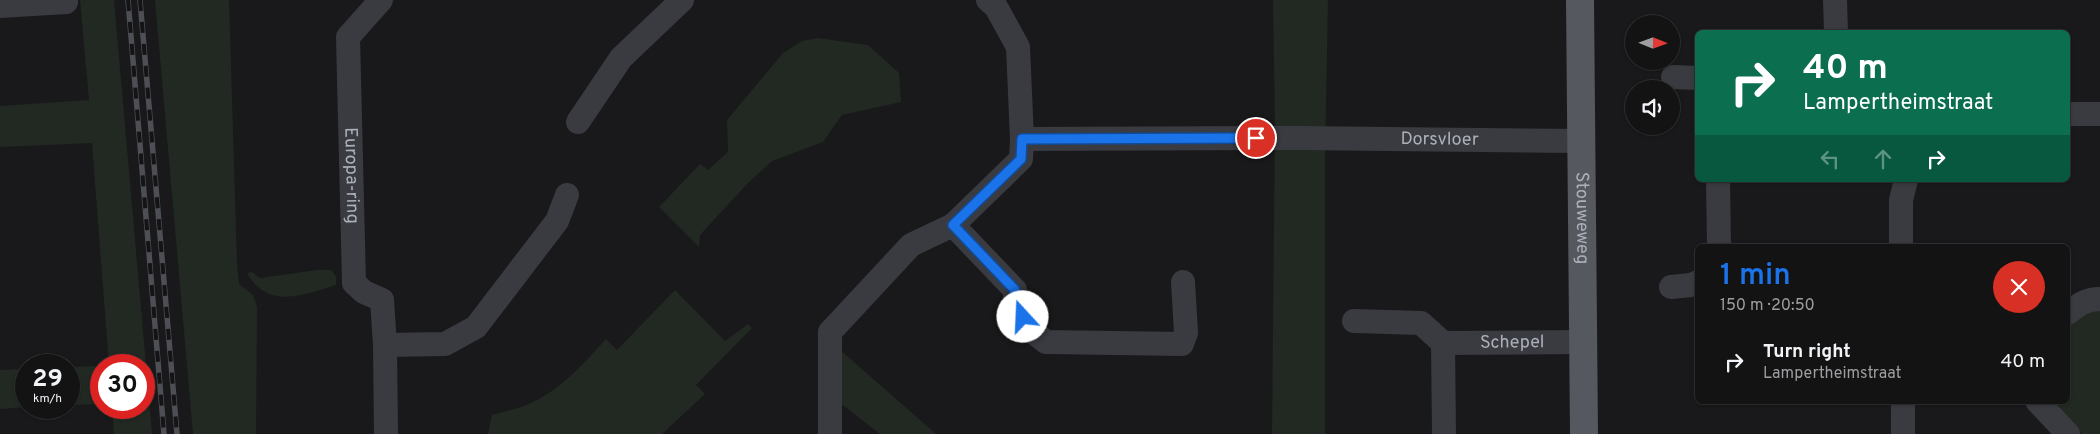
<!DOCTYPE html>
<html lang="en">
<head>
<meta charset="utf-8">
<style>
	:root { --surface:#131314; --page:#202022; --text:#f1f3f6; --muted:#9d9ea0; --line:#323234; --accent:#1a73e8 }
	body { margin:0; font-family:Overpass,sans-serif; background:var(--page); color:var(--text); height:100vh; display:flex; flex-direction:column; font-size:19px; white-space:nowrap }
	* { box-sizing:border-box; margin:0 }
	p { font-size:16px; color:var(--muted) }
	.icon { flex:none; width:28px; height:28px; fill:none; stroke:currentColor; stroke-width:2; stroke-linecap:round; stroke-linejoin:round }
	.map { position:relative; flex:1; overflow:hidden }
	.sheet { position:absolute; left:1695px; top:244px; width:375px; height:160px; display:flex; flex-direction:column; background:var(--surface); border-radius:8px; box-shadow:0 1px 4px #0004,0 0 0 1px var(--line) }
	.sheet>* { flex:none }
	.hud { position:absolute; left:1695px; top:30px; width:375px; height:152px; border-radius:8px; box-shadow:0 1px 4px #0004,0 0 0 1px var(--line); background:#0b6e4f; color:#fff; overflow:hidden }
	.needle { width:32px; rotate:91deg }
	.tools { position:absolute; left:1625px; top:15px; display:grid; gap:10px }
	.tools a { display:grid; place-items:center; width:55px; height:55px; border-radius:50%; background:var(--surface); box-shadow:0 1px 4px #0004,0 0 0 1px var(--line); font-size:25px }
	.speed { position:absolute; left:15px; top:354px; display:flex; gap:10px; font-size:25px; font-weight:700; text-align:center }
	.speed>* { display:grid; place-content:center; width:65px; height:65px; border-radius:50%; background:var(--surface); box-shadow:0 1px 4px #0004,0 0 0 1px var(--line); line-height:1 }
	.speed small { font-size:12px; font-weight:400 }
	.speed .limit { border:8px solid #d22; background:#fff; color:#111 }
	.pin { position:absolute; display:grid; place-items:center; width:42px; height:42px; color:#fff; margin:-21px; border:2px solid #fff; border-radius:50%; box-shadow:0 1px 5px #0007 }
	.me { position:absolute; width:55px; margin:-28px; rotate:340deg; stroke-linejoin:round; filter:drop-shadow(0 0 4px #0008) }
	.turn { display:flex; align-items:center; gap:18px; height:105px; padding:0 25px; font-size:22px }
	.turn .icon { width:65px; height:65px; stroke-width:2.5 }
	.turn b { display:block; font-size:35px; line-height:42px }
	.lanes { display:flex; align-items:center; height:48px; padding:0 25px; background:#0003; justify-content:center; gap:25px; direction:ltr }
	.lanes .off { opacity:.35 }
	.round { display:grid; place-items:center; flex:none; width:52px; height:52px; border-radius:26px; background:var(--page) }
	.overview { display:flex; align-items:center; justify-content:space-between; height:85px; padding:0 25px }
	h1 { font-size:30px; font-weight:600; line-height:38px; color:var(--accent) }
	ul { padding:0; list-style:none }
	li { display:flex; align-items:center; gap:15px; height:65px; padding:0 25px }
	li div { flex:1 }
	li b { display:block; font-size:19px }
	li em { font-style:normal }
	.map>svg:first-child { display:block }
</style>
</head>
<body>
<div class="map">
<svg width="2100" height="434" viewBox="0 0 2100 434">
	<rect width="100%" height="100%" fill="#19191b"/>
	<!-- green -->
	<g fill="#212922">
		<path d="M80,0H114L152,434H114L112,408H144V365H109L92,143L0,147V106L89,100Z"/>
		<path d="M155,0H229L237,264L239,284L253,295L257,307L256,434H193Z"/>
		<path d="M1273,0H1328L1325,155V434H1272L1275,123Z"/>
		<path d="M818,38L868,45L899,73L901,102L842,115L823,142L772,161L748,183L700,235L699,247L659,207L700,164L708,170L728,152L727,120L783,53L802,41Z"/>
		<path d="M317,270H332L336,277V285C304,295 268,310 247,273L252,272L260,278Z"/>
		<path d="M675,290L725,341L748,324L752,328L696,385L705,394L662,434H488L492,415C503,411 515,410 526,405C559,392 582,365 606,339L617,350Z"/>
		<path d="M2100,309V434H2082L2048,401H2068V326L2082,313Z"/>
		<path d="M839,349L936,434H880L840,403Z"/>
		<path d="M101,366V404L69,405V367Z"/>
		<path d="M26,369V407L0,409V370Z"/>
	</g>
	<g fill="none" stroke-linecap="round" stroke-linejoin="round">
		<!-- minor -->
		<g stroke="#3a3b40" stroke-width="24">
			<path id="s1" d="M381,0L348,37L354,283L364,292L382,300L385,345L386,434"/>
			<path id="s2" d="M988,0L996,7L1018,47L1022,139L1298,138L1582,141"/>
			<path d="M1835,0L1836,32"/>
			<path d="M0,6L66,2V0"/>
			<path d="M1673,77L1698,78"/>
			<path d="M2068,114H2100"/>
			<path d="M578,122L621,58L682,0"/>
			<path d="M1718,180L1719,246"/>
			<path d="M953,225L1015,290V303L1032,331L1046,342L1182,344L1186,333L1183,282"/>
			<path d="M1901,246V200L1906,180"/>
			<path d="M1671,287L1691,285L1698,282"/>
			<path d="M2068,313C2078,305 2086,299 2100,299"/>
			<path id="s3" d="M1354,321L1421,323L1443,343L1583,342"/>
			<path d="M1443,343L1444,434"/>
			<path d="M385,345L445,344L476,327L557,221L567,195"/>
			<path d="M1903,401V434"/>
			<path d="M2037,401L2068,434"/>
			<path d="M830,434V332L911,245L953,225L1021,159L1022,139"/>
		</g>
		<!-- major -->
		<path stroke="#56585f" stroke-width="28" id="s4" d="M1580,0L1584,434"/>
		<!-- rail casing -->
		<g stroke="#4d4f55" stroke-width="5.5">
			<g id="rail">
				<path d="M128,0L164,434"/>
				<path d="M140,0L177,434"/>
			</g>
		</g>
		<!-- rail -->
		<use href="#rail" stroke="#141416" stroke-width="4" stroke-dasharray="11" stroke-linecap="butt"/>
	</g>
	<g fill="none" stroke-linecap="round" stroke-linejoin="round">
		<!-- route casing -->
		<g stroke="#114b97" stroke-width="12">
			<path id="route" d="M1023,317L1015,302V290L953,225L1021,159L1022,139L1256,138"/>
		</g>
		<!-- route -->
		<use href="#route" stroke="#1a73e8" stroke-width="9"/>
	</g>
	<g text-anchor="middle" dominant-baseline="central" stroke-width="4.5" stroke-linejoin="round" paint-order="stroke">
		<!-- street labels -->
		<g font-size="18" fill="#acb0ba" stroke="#141416">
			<text stroke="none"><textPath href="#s2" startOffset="566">Dorsvloer</textPath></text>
			<text stroke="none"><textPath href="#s1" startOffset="188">Europa-ring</textPath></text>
			<text stroke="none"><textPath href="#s4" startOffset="218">Stouweweg</textPath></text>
			<text stroke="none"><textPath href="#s3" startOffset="166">Schepel</textPath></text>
		</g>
	</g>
</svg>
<div class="tools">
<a><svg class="needle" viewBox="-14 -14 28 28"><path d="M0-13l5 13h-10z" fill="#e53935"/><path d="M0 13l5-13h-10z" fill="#9d9ea0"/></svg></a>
<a><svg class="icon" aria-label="sound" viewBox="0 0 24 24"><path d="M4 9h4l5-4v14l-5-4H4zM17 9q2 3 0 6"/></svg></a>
</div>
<div class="speed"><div>29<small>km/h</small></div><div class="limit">30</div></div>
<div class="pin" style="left:1256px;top:138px;background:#d93025"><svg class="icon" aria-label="arrive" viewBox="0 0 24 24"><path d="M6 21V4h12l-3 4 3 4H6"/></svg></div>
<svg class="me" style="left:1023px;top:317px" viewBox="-20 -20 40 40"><circle r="19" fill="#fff"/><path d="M0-13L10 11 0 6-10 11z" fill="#1a73e8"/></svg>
<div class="hud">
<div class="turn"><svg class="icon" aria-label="right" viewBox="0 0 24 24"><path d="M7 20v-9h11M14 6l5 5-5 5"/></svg><div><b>40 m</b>Lampertheimstraat</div></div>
<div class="lanes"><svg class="icon off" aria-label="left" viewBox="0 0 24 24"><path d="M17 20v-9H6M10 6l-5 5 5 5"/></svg><svg class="icon off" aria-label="ahead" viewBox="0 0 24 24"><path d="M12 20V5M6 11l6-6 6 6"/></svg><svg class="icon" aria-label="right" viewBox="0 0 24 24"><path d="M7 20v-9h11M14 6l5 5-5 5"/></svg></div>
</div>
<section class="sheet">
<div class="overview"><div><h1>1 min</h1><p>150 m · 20:50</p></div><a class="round" style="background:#d93025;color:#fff"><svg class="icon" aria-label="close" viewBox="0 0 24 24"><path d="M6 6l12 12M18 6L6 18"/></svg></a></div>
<ul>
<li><svg class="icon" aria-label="right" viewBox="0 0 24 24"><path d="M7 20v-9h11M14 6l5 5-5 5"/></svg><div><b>Turn right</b><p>Lampertheimstraat</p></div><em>40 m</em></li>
</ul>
</section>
</div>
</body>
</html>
